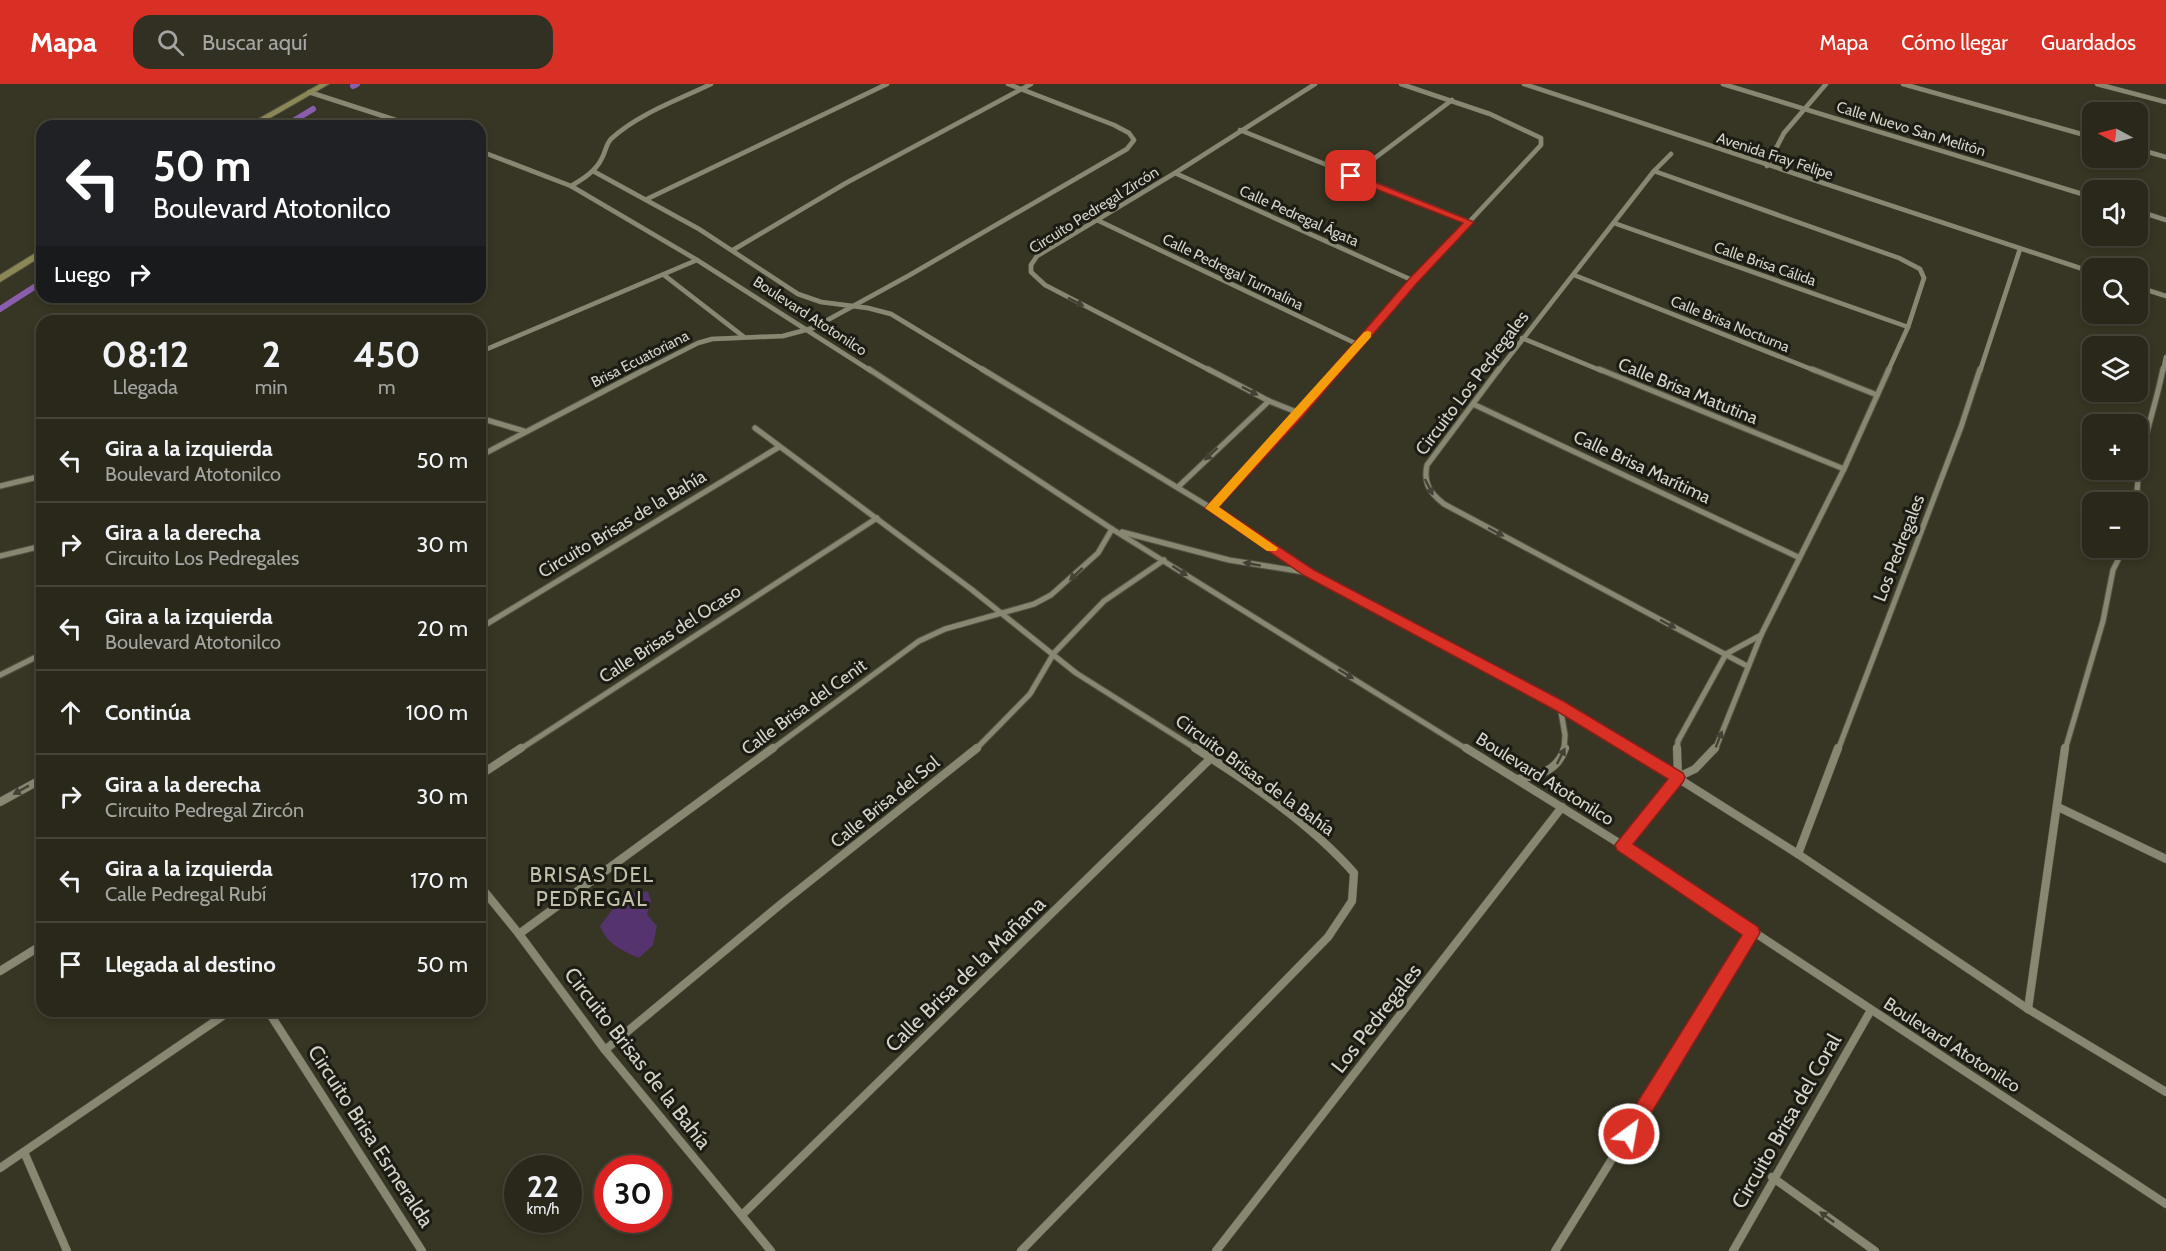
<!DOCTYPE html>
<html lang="es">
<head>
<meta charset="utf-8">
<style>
	:root { --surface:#29281a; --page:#313023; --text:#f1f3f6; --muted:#a5a6a2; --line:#454439; --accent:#d93025 }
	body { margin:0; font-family:Cabin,sans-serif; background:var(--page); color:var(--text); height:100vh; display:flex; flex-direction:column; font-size:22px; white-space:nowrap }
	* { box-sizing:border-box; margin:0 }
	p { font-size:20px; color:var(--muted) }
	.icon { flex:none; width:33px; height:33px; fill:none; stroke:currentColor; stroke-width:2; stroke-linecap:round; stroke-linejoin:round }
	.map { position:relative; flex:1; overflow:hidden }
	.details { position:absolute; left:36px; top:231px; width:450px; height:702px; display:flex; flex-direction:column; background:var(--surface); border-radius:18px; box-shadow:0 3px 9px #0003,0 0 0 2px var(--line) }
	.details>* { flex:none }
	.banner { position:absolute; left:36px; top:36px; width:450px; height:183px; border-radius:18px; box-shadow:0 3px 9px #0003,0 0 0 2px var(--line); background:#202124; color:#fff; overflow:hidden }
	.needle { width:39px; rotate:277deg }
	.tools { position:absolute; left:2082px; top:18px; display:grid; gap:12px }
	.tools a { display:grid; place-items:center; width:66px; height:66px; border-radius:12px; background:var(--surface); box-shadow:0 3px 9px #0003,0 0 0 2px var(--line); font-size:30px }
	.speed { position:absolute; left:504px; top:1071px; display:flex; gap:12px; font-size:30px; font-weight:700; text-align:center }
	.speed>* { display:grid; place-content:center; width:78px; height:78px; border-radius:50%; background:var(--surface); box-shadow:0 3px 9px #0003,0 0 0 2px var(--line); line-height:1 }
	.speed small { font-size:15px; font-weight:400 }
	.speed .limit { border:9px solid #d22; background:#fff; color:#111 }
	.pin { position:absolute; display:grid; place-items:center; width:51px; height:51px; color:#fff; margin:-26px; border-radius:12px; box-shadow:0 3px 9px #0006 }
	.me { position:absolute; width:66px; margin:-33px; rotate:32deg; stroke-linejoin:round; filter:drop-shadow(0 0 4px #0008) }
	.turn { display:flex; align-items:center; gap:21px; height:126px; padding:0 18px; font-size:27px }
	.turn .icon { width:78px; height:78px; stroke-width:2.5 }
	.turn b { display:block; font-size:42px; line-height:51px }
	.then { display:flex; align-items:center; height:57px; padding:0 18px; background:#0003; gap:12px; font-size:22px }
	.eta { display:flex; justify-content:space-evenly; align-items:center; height:102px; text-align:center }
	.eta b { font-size:36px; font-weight:800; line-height:42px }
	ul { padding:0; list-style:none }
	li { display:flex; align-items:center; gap:18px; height:84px; padding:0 18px; border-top:2px solid var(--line) }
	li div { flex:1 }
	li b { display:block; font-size:22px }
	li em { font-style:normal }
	header { display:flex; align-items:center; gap:36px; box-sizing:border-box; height:84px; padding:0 30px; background:var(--accent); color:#fff }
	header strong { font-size:28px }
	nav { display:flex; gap:33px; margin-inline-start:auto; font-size:21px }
	.search { width:420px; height:54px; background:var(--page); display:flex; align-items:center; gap:15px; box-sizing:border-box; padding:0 21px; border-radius:18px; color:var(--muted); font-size:22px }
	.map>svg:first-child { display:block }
</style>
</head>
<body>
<header>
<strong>Mapa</strong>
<div class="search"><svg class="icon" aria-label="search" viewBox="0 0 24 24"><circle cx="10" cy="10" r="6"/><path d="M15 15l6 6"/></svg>Buscar aquí</div>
<nav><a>Mapa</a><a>Cómo llegar</a><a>Guardados</a></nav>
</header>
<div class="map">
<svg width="2166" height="1167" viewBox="0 0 2166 1167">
	<rect width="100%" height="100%" fill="#373523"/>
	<!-- green -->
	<path fill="#55336e" d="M638,807L648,808L651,817L647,831L657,842L653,861L639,874C621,866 608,861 600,842L612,826Z"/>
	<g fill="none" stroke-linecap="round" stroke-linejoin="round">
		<!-- stream -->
		<g stroke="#8a5dad" stroke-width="6">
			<path d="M353,2L357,0"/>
			<path d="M285,42L313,25"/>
			<path d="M0,225L42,198"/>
		</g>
		<!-- minor-far2 casing -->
		<g stroke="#555444" stroke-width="5">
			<g id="minor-far2">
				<path d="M1524,0L2092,188"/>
				<path d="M1723,0L2092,113"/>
				<path d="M1903,0L2092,53"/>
				<path d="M2097,0L2166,18"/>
				<path d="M309,8L414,42"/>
				<path d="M1240,46L1469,138"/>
				<path d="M2138,65L2166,73"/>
				<path d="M480,67L571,102L697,176L871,287"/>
				<path d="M1767,82L1784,49L1826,0"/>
				<path d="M593,87L699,145L798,210L821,218L868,224L891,230L985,287"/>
				<path d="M1654,87L1899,174L1920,185L1924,194L1908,243L1888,287"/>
				<path d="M1175,89L1414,197"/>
				<path d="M1351,92L1452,16"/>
				<path d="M571,102C583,95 596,87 602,74C606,67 606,59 612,54C640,29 678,16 711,0"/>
				<path d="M647,115L887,0"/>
				<path d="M2138,127L2166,136"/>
				<path d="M1097,136L1359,261"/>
				<path d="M1614,139L1908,243"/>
				<path d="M733,166L846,99L1031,0"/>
				<path d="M664,191L744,253"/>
				<path d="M1574,191L1816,287"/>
				<path d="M2138,203L2166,212"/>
				<path d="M1522,254L1602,287"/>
				<path d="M480,268L697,176"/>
				<path d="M643,287L698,259L712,255L783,252L813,244L908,192L1127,65L1134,56L1129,49L1114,41L1008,0"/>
				<path d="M1211,287L1045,201L1031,188V181L1037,172L1175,89L1315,0"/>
				<path d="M1336,287L1414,197L1541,61V54L1490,30L1401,0"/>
				<path d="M1498,287L1654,87L1671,70"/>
				<path d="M1980,287L2020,165"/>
				<path d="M2163,287L2166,273"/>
			</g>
		</g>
		<!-- minor-far1 casing -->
		<g stroke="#555444" stroke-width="7">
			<g id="minor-far1">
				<path d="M869,285L1112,445L1468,666"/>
				<path d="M982,285L1211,424L1307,487"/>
				<path d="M1208,285L1269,317L1299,329"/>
				<path d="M1499,285L1427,381C1423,399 1430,409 1444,420L1747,582"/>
				<path d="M1599,285L1844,385"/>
				<path d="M1812,285L1877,311"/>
				<path d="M1473,320L1798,473"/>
				<path d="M480,334L524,347"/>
				<path d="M755,344L971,505L1076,589L1198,666"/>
				<path d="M480,372L646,285"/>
				<path d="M0,402L42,392"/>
				<path d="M1178,403L1269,317"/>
				<path d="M2137,418C2136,371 2154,331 2163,285"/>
				<path d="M1211,424L1337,285"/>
				<path d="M1122,448L1229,476L1310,489L1560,622L1633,666"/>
				<path d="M0,472L42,462"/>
				<path d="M480,544L779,363"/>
				<path d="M0,591L42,570"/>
				<path d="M1560,622L1565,651L1564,666"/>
				<path d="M519,666L877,434"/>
				<path d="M771,666L919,557L945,545L1034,520L1051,511L1098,469L1112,445"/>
				<path d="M975,666L1030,610L1054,569L1104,517L1164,476"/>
				<path d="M1677,666L1678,657L1726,570L1761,551"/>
				<path d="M1715,666L1761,551L1844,385L1889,285"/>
				<path d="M1838,666L1961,343L1980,285"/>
				<path d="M2065,666L2103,537L2113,486L2124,464"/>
			</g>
		</g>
		<!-- minor casing -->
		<g stroke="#555444" stroke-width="9">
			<g id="minor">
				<path d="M1466,664L1622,761L2166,1120"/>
				<path d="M1630,664L1798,770L2028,925L2166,1008"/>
				<path d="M1677,664L1678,693"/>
				<path d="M480,691L521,664"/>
				<path d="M1518,695C1539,691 1558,687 1565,664"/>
				<path d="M0,718L42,695"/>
				<path d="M2058,723L2166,775"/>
				<path d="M1622,761L1678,693L1695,685L1715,664"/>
				<path d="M1798,770L1838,664"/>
				<path d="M480,802L519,850L605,966L771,1167"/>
				<path d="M519,850L773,664"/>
				<path d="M0,887L42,861"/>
				<path d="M2028,925L2065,664"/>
				<path d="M268,927L422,1167"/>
				<path d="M605,966L781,820L977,664"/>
				<path d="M24,1068L67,1167"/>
				<path d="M0,1084L230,927"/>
				<path d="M1772,1093L1875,1167"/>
				<path d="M742,1131L1211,674"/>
				<path d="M1021,1167L1328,853L1352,817L1354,789C1312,741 1249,698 1195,664"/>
				<path d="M1216,1167L1562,723"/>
				<path d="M1555,1167L1752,849"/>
				<path d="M1733,1167L1871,926"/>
			</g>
		</g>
		<!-- secondary casing -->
		<g stroke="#555444" stroke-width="2">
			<g id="secondary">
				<path d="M320,0H329L256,42H246Z"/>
				<path d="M42,165V172L0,198V191Z"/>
			</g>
		</g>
		<!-- minor-far2 -->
		<use href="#minor-far2" stroke="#888772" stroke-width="4.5"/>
		<!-- minor-far1 -->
		<use href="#minor-far1" stroke="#888772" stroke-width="5"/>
		<!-- minor -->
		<use href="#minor" stroke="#888772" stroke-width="8"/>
		<!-- secondary -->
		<use href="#secondary" fill="#8c8856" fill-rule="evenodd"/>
	</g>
	<!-- one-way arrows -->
	<defs><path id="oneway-solid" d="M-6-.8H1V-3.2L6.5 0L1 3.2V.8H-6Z" transform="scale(1.5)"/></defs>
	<g fill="#424135">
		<use href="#oneway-solid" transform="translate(1076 218) rotate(27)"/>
		<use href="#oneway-solid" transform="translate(1250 307) rotate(27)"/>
		<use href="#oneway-solid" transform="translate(1211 370) rotate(137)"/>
		<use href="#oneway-solid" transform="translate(1429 403) rotate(63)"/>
		<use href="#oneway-solid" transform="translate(1496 448) rotate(28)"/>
		<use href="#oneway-solid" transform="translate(1252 480) rotate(-170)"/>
		<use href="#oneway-solid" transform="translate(1180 487) rotate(33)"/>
		<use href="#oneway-solid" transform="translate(1076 490) rotate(137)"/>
		<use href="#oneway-solid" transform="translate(1668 540) rotate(28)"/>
		<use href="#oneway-solid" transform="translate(1346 590) rotate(32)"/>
		<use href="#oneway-solid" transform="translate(1719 655) rotate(-69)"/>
		<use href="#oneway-solid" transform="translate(1561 672) rotate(-63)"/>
		<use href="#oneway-solid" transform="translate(21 706) rotate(151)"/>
		<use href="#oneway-solid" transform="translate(1827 1133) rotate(-144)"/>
	</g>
	<!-- route -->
	<path fill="#d93025" stroke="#8d1f18" stroke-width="1.5" d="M1348,90H1354L1474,138L1417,199L1303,332L1219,423L1314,486L1565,618L1683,689L1685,693L1683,698L1633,760L1758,843L1760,849L1635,1056L1629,1059L1622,1056L1620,1050L1622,1043L1742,851L1617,766L1615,761L1668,695L1555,626L1305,492L1205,424L1295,327L1410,194L1463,139L1348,94Z"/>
	<!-- slow -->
	<path fill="#f59e0b" d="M1368,247L1371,248V253L1219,423L1278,464L1276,467H1267L1205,424L1364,248Z"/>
	<g text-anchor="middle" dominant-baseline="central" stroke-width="6" stroke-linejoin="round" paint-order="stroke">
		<!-- far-street labels -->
		<g font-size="15" fill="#d4d3c8" stroke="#1d1c14">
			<text transform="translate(1911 45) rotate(17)">Calle Nuevo San Melitón</text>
			<text transform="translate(1775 72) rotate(18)">Avenida Fray Felipe</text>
			<text transform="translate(1094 126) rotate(-32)">Circuito Pedregal Zircón</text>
			<text transform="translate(1299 132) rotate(24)">Calle Pedregal Ágata</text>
			<text transform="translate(1765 180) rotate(19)">Calle Brisa Cálida</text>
			<text transform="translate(1233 188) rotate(26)">Calle Pedregal Turmalina</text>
			<text transform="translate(810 232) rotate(33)">Boulevard Atotonilco</text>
			<text transform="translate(1730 240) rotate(22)">Calle Brisa Nocturna</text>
			<text transform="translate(640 275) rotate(-27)">Brisa Ecuatoriana</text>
		</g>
		<!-- street labels -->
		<g font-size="18" fill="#d4d3c8" stroke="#1d1c14">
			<text transform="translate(1472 299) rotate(-53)">Circuito Los Pedregales</text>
			<text transform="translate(1688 307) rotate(22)">Calle Brisa Matutina</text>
			<text transform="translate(1642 383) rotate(25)">Calle Brisa Marítima</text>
			<text transform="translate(622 440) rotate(-31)">Circuito Brisas de la Bahía</text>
			<text transform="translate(1899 464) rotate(-69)">Los Pedregales</text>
			<text transform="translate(670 550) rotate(-33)">Calle Brisas del Ocaso</text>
			<text transform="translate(804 623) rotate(-36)">Calle Brisa del Cenit</text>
			<text transform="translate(1255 691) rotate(36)">Circuito Brisas de la Bahía</text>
			<text transform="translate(1545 695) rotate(32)">Boulevard Atotonilco</text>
			<text transform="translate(885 718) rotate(-39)">Calle Brisa del Sol</text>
			<text transform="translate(1952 961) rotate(33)">Boulevard Atotonilco</text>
		</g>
		<!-- quarter labels -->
		<g font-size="21" letter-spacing="1.5" fill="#c2c0aa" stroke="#1d1c14">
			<text x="592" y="790">BRISAS DEL<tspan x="592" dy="24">PEDREGAL</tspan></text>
		</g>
		<!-- near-street labels -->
		<g font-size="21" fill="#d4d3c8" stroke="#1d1c14">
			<text transform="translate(965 890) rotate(-44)">Calle Brisa de la Mañana</text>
			<text transform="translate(1376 934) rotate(-52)">Los Pedregales</text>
			<text transform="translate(638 974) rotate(52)">Circuito Brisas de la Bahía</text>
			<text transform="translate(1786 1037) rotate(-60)">Circuito Brisa del Coral</text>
			<text transform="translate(371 1052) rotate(57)">Circuito Brisa Esmeralda</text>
		</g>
	</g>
</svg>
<div class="tools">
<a><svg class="needle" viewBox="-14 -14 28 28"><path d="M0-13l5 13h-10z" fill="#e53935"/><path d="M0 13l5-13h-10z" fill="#a5a6a2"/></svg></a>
<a><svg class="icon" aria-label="sound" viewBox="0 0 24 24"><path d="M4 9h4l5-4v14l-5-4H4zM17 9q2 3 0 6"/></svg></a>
<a><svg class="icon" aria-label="search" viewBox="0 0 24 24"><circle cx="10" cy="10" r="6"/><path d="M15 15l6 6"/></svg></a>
<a><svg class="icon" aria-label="layers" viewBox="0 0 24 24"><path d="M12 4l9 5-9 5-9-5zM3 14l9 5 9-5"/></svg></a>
<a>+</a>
<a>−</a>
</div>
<div class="speed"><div>22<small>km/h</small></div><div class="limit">30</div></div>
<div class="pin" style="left:1351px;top:92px;background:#d93025"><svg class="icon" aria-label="arrive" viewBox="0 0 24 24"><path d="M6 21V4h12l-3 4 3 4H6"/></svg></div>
<svg class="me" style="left:1629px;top:1050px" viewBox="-20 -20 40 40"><circle r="17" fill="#d93025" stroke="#fff" stroke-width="3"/><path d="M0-11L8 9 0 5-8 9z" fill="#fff"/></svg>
<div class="banner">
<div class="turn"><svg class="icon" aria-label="left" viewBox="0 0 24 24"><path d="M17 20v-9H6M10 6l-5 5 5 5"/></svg><div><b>50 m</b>Boulevard Atotonilco</div></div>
<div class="then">Luego<svg class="icon" aria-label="right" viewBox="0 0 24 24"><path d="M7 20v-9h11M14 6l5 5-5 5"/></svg></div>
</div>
<section class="details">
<div class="eta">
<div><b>08:12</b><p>Llegada</p></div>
<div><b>2</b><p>min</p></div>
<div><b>450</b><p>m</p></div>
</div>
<ul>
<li><svg class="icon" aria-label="left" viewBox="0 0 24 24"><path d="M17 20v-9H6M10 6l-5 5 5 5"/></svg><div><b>Gira a la izquierda</b><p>Boulevard Atotonilco</p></div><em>50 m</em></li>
<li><svg class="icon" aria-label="right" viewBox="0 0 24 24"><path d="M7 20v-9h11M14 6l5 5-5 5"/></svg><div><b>Gira a la derecha</b><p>Circuito Los Pedregales</p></div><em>30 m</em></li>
<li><svg class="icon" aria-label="left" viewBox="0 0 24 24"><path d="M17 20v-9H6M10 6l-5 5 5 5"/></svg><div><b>Gira a la izquierda</b><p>Boulevard Atotonilco</p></div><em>20 m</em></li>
<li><svg class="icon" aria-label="ahead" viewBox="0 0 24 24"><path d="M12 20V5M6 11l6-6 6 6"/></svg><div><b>Continúa</b></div><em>100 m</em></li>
<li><svg class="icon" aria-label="right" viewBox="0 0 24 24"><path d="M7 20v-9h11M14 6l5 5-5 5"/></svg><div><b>Gira a la derecha</b><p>Circuito Pedregal Zircón</p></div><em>30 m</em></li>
<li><svg class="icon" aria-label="left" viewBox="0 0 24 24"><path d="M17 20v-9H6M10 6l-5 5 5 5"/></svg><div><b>Gira a la izquierda</b><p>Calle Pedregal Rubí</p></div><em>170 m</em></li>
<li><svg class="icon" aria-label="arrive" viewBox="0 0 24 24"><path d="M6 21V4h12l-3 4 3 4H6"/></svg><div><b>Llegada al destino</b></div><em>50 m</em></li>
</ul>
</section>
</div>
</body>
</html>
